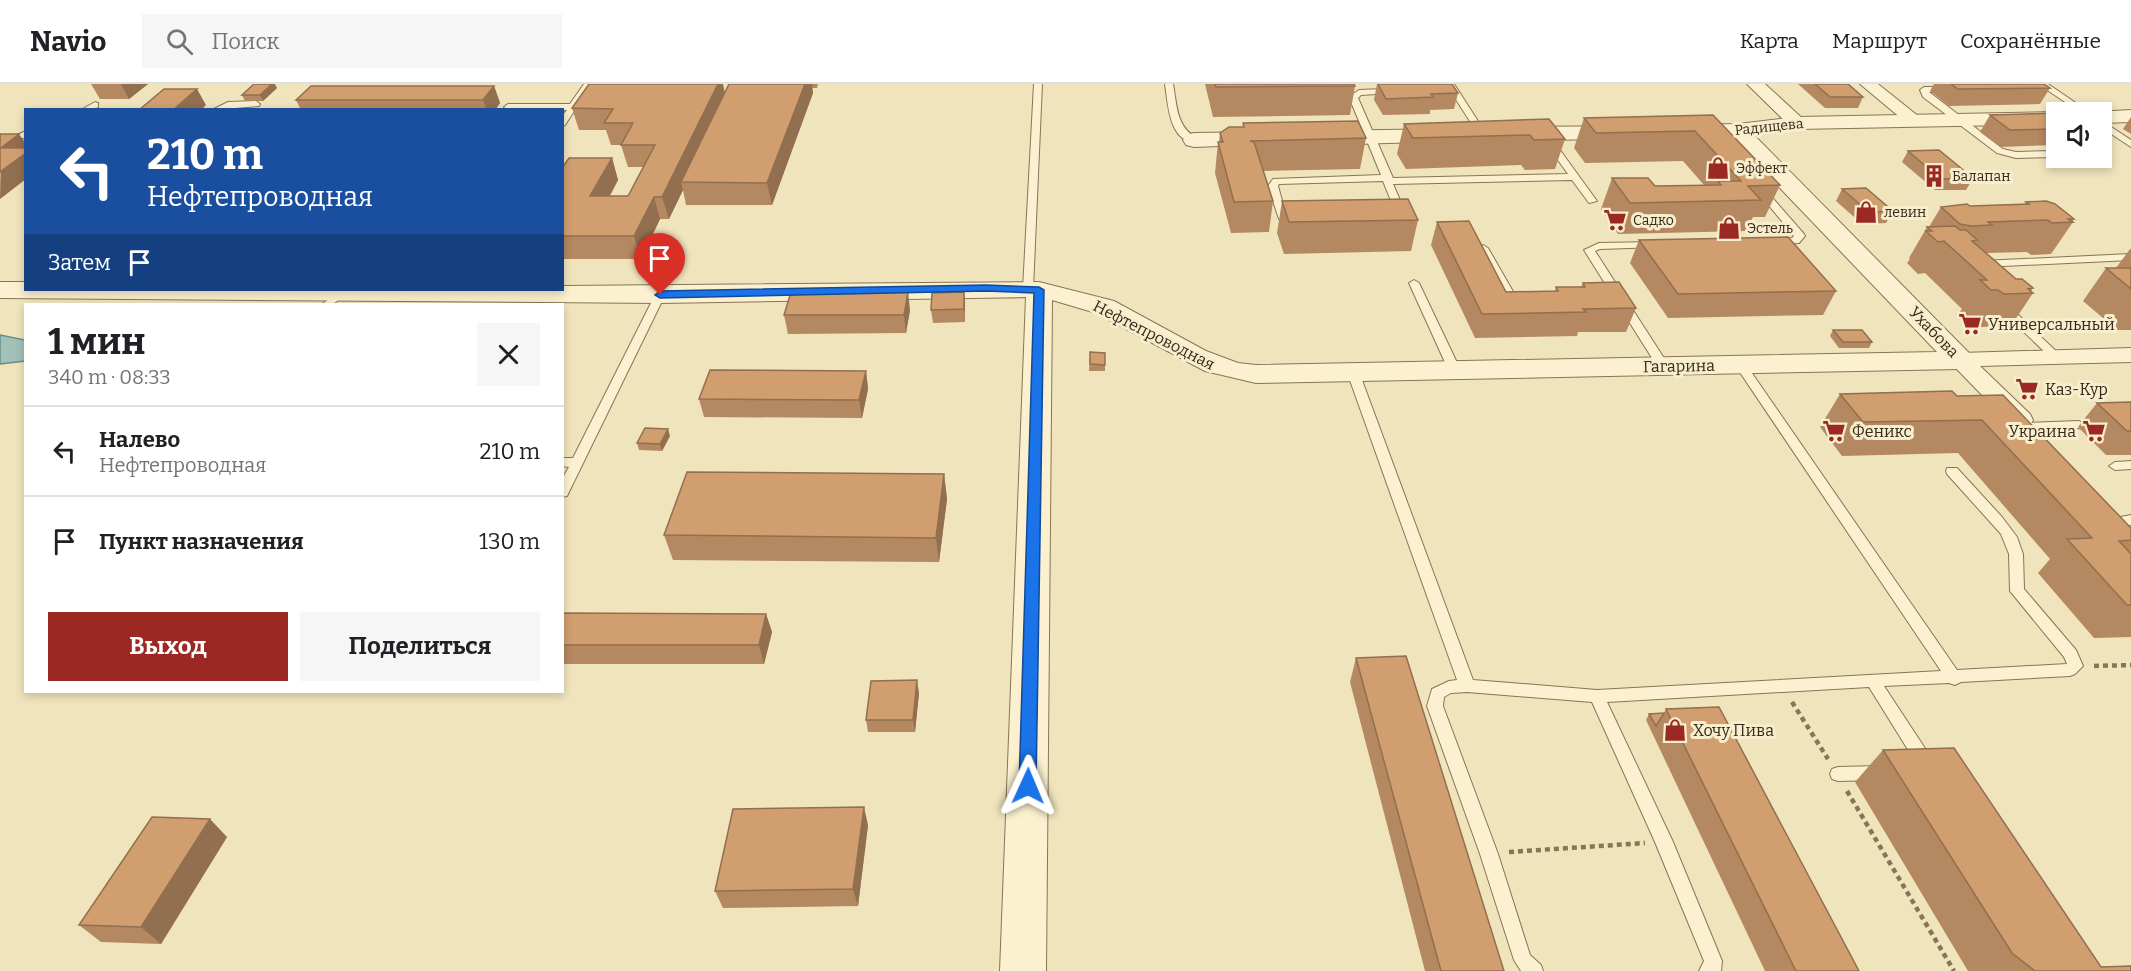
<!DOCTYPE html>
<html lang="ru">
<head>
<meta charset="utf-8">
<style>
	:root { --surface:#fff; --page:#f6f6f6; --text:#202124; --muted:#757577; --line:#e0e0e0; --accent:#9b2822 }
	body { margin:0; font-family:Bitter,serif; background:var(--page); color:var(--text); height:100vh; display:flex; flex-direction:column; font-size:22px; white-space:nowrap }
	* { box-sizing:border-box; margin:0 }
	p { font-size:20px; color:var(--muted) }
	.icon { flex:none; width:33px; height:33px; fill:none; stroke:currentColor; stroke-width:2; stroke-linecap:round; stroke-linejoin:round }
	.map { position:relative; flex:1; overflow:hidden }
	.sheet { position:absolute; left:24px; top:219px; width:540px; height:390px; display:flex; flex-direction:column; background:var(--surface); border-radius:0px; box-shadow:0 3px 9px #0003 }
	.sheet>* { flex:none }
	.top-card { position:absolute; left:24px; top:24px; width:540px; height:183px; border-radius:0px; box-shadow:0 3px 9px #0003; background:#1a4fa0; color:#fff; overflow:hidden }
	.controls { position:absolute; left:2046px; top:18px; display:grid; gap:12px }
	.controls a { display:grid; place-items:center; width:66px; height:66px; border-radius:0px; background:var(--surface); box-shadow:0 3px 9px #0003; font-size:30px }
	.pin { position:absolute; display:grid; place-items:center; width:51px; height:51px; color:#fff; margin:-62px -26px; border-radius:50% 50% 50% 0; rotate:-45deg; box-shadow:0 0 6px #0007 }
	.pin .icon { rotate:45deg }
	.me { position:absolute; width:66px; margin:-33px; rotate:1deg; stroke-linejoin:round; filter:drop-shadow(0 0 4px #0008) }
	.turn { display:flex; align-items:center; gap:21px; height:126px; padding:0 24px; font-size:27px }
	.turn .icon { width:78px; height:78px; stroke-width:2.5 }
	.turn b { display:block; font-size:42px; line-height:51px }
	.then { display:flex; align-items:center; height:57px; padding:0 24px; background:#0003; gap:12px; font-size:22px }
	.round { display:grid; place-items:center; flex:none; width:63px; height:63px; border-radius:0px; background:var(--page) }
	.headline { display:flex; align-items:center; justify-content:space-between; height:102px; padding:0 24px }
	h1 { font-size:36px; font-weight:700; line-height:45px }
	.action { display:flex; gap:12px; margin-top:auto; padding:12px 24px }
	.action a { flex:1; height:69px; border-radius:0px; background:var(--accent); color:#fff; font-size:24px; font-weight:700; line-height:69px; text-align:center }
	.action a+a { background:var(--page); color:var(--text) }
	ul { padding:0; list-style:none }
	li { display:flex; align-items:center; gap:18px; height:90px; padding:0 24px; border-top:2px solid var(--line) }
	li div { flex:1 }
	li b { display:block; font-size:22px }
	li em { font-style:normal }
	header { display:flex; align-items:center; gap:36px; box-sizing:border-box; height:84px; padding:0 30px; background:var(--surface); border-bottom:2px solid var(--line) }
	header strong { font-size:28px }
	nav { display:flex; gap:33px; margin-inline-start:auto; font-size:21px }
	.search { width:420px; height:54px; background:var(--page); display:flex; align-items:center; gap:15px; box-sizing:border-box; padding:0 21px; border-radius:0px; color:var(--muted); font-size:22px }
	.map>svg:first-child { display:block }
</style>
</head>
<body>
<header>
<strong>Navio</strong>
<div class="search"><svg class="icon" aria-label="search" viewBox="0 0 24 24"><circle cx="10" cy="10" r="6"/><path d="M15 15l6 6"/></svg>Поиск</div>
<nav><a>Карта</a><a>Маршрут</a><a>Сохранённые</a></nav>
</header>
<div class="map">
<svg width="2131" height="887" viewBox="0 0 2131 887">
	<rect width="100%" height="100%" fill="#f0e4bd"/>
	<!-- water -->
	<path fill="#a1c1b9" stroke="#688f88" stroke-width="1.5" d="M0,251L25,256V277L0,280Z"/>
	<g fill="none" stroke-linecap="round" stroke-linejoin="round">
		<!-- service casing -->
		<g stroke="#897455" stroke-width="2">
			<g id="service">
				<path d="M584,0H592L565,41L562,42V32L567,26H508L504,23L508,20H570Z"/>
				<path d="M1034,0H1042L1033,205L1028,208L1023,205Z"/>
				<path d="M1165,0H1173C1177,21 1176,43 1197,54V58C1169,60 1168,19 1165,0Z"/>
				<path d="M1383,0H1391L1392,9L1361,11L1358,14L1393,94L1568,90L1544,57L1549,54L1552,55L1597,117L1589,119L1572,96L1393,100L1407,132L1402,135L1397,132L1383,97L1279,100L1278,102L1286,131L1297,137L1292,140L1279,135L1268,102L1273,95L1381,91L1349,13L1359,6L1384,5Z"/>
				<path d="M1446,0H1454L1487,51L1486,53H1480Z"/>
				<path d="M2038,0H2048L2089,28H2080Z"/>
				<path d="M1952,3V7L1949,8H1929L2003,65L2016,68L2056,67V73L2016,74L1997,69L1923,13L1920,6L1924,3Z"/>
				<path d="M256,17L260,20L259,22L212,26L228,18Z"/>
				<path d="M95,18L98,19V23L93,26H81Z"/>
				<path d="M2102,37L2131,56V63L2102,44Z"/>
				<path d="M26,47V53L0,64V58Z"/>
				<path d="M1757,103H1763L1804,150L1805,152L1799,159L1772,160V156L1792,154L1794,152L1757,107Z"/>
				<path d="M1654,158L1658,159V163L1600,165L1595,167L1669,282L1663,286L1657,282L1584,166L1599,159Z"/>
				<path d="M1483,161L1488,164L1515,211L1524,214V218L1507,215L1478,164Z"/>
				<path d="M2131,170V176L1982,183L1977,180L1982,177Z"/>
				<path d="M1414,196L1419,199L1460,285L1458,288L1454,289L1448,285L1409,199Z"/>
				<path d="M343,206L348,209L333,220H322Z"/>
				<path d="M660,208L665,211L567,412L562,413V395L569,383L562,382V374H573L655,211Z"/>
				<path d="M2004,220L2008,221L2060,271V275H2052L2000,225V221Z"/>
				<path d="M1741,277L1745,279L1957,586L2067,580L2064,573L2010,507L2009,470L2001,450L1947,390L1946,387L1947,384H1957L2002,433L2017,453L2023,470L2024,505L2076,566L2083,582L2075,590L2070,592L1961,598L1955,601L1949,599L1884,602L1932,675L1934,680L1932,685L1926,687L1920,685L1869,603L1607,618L1673,758L1722,877L1721,887H1699L1704,877L1655,758L1592,618L1467,608L1451,609L1444,613L1443,622L1498,770L1530,871L1541,881L1543,887H1521L1514,876L1480,770L1427,622L1432,605L1449,597L1457,596L1347,288L1353,284L1359,288L1473,596L1597,606L1941,587L1735,281Z"/>
				<path d="M2079,337L2085,341L2083,344L2028,347L2022,343L2028,339Z"/>
				<path d="M2131,377V385L2115,386L2109,382L2115,378Z"/>
				<path d="M2131,431V441L2120,442L2113,437L2115,434Z"/>
				<path d="M1879,682L1885,684L1887,689L1885,694L1879,696L1838,697L1832,695L1830,690L1832,685L1838,683Z"/>
			</g>
		</g>
		<!-- minor casing -->
		<g stroke="#897455" stroke-width="2">
			<g id="minor">
				<path d="M1747,0H1765L1803,35L1806,39L1803,43H1791Z"/>
				<path d="M1860,0H1878L1923,36L1914,41L1908,40Z"/>
				<path d="M2131,264V278L1980,282L2030,330L2033,336L2030,342L2021,344L2012,342L1948,276L1952,271L1960,269Z"/>
			</g>
		</g>
		<!-- tertiary casing -->
		<g stroke="#897455" stroke-width="2">
			<g id="tertiary">
				<path d="M2131,26V38L2102,39V28H2094Z"/>
				<path d="M2056,28H2060H2056V40L1797,45L1754,51L1970,270L1974,276L1970,282L1960,285L1256,299L1205,287L1096,229L1052,216L1046,887H1000L1026,213L660,219L0,214V198H26V206H562V202L1039,198L1114,217L1206,267L1238,279L1256,281L1937,268L1732,54L1682,55L1674,53L1671,48L1674,43L1682,41L1738,40L1797,33Z"/>
				<path d="M1624,42L1632,44L1635,49L1632,54L1517,57L1509,55L1506,50L1509,45L1517,43Z"/>
				<path d="M1447,45L1455,47L1458,52L1455,57L1322,61L1314,59L1311,54L1314,49L1322,47Z"/>
				<path d="M1264,48L1272,50L1275,55L1272,60L1194,63L1186,61L1183,56L1186,51L1194,49Z"/>
			</g>
		</g>
		<!-- path -->
		<g stroke="#897455" stroke-width="4.5" stroke-dasharray="5 4" stroke-linecap="butt">
			<path d="M2094,582L2131,581"/>
			<path d="M1792,618L1828,675"/>
			<path d="M1847,707L1954,887"/>
			<path d="M1509,768L1645,759"/>
		</g>
		<!-- service -->
		<use href="#service" fill="#fbf1d0" fill-rule="evenodd"/>
		<!-- minor -->
		<use href="#minor" fill="#fbf1d0" fill-rule="evenodd"/>
		<!-- tertiary -->
		<use href="#tertiary" fill="#fbf1d0" fill-rule="evenodd"/>
	</g>
	<!-- wall -->
	<g fill="#b48860">
		<path d="M91,0H148L129,15H100Z"/>
		<path d="M729,0H818L817,4H812L813,9L772,121H686L683,106L669,135H660L641,175H562V84L612,74L618,96L610,112H628L643,83H628L621,61H611L606,46H579L572,24L725,8Z"/>
		<path d="M1205,0H1354L1355,2L1350,31L1213,33Z"/>
		<path d="M1377,0L1458,9L1454,25L1430,26V30L1383,31L1374,16Z"/>
		<path d="M1798,0H1848L1863,13L1858,24H1825Z"/>
		<path d="M1934,0H2044L2050,4L2040,20L1949,22L1930,7Z"/>
		<path d="M494,2L500,19L495,26H301L296,16Z"/>
		<path d="M277,4L263,17H245L242,11Z"/>
		<path d="M2056,29V61L2000,63L1980,48L1990,31Z"/>
		<path d="M1713,31L1780,101L1765,133H1753L1746,147L1618,150L1601,125L1612,94L1655,102L1704,101L1683,77L1585,79L1574,64L1584,34Z"/>
		<path d="M2131,33V50L2123,45Z"/>
		<path d="M1549,35L1565,55L1555,85L1525,86L1521,81L1406,85L1397,70L1404,40Z"/>
		<path d="M1243,39L1366,54L1360,85L1263,87L1273,117L1269,148L1231,149L1215,89L1218,58H1219L1220,49L1243,43Z"/>
		<path d="M1908,67L1973,94L1966,106H1935L1902,78Z"/>
		<path d="M1842,105L1893,127L1886,139L1862,140L1836,117Z"/>
		<path d="M1282,117L1418,136L1411,167L1284,170L1277,149Z"/>
		<path d="M2026,118L2074,135L2072,138H2073L2051,170L2031,171L2027,168L1987,169L2016,195L2033,204L2031,207L2033,209L2011,242L1982,243L1976,238H1970L1959,229L1962,225L1925,189L1918,190L1907,179L1910,175L1909,174L1927,143H1929L1941,123L2024,121Z"/>
		<path d="M1437,138L1506,208L1555,207L1556,203H1581L1583,199L1636,224L1626,248H1578L1577,252L1475,254L1431,161Z"/>
		<path d="M1639,156L1836,207L1823,231L1668,234L1630,179Z"/>
		<path d="M2130,165H2131V246H2117L2083,217L2106,184H2116Z"/>
		<path d="M964,208L965,238L933,239L931,226Z"/>
		<path d="M910,226L906,249L788,250L784,231Z"/>
		<path d="M1833,246L1872,258L1869,264H1839L1830,252Z"/>
		<path d="M1090,268L1105,269V287H1089Z"/>
		<path d="M866,287L868,305L862,334L704,333L699,315Z"/>
		<path d="M1840,310L1957,312L2131,444V553L2094,554L2038,489L2050,475L1958,369L1842,372L1820,343Z"/>
		<path d="M2131,318V371H2106L2078,343L2097,319Z"/>
		<path d="M670,352L662,367L639,366L637,359Z"/>
		<path d="M944,390L947,415L939,478L673,476L664,451Z"/>
		<path d="M562,529L766,530L772,548L764,580H562Z"/>
		<path d="M1356,574L1504,887H1425L1350,598Z"/>
		<path d="M919,609L915,648H868L866,636Z"/>
		<path d="M1666,625L1859,887H1765L1646,636L1649,630L1664,629Z"/>
		<path d="M1883,666L2101,883L2131,887H1968L1855,698Z"/>
		<path d="M868,741L858,822L723,824L715,807Z"/>
		<path d="M227,753L161,860L101,858L79,841Z"/>
	</g>
	<!-- shaded-wall -->
	<g fill="#926f4e">
		<path d="M121,0H148L129,15Z"/>
		<path d="M272,0H275L277,4L263,17L260,11Z"/>
		<path d="M718,0H723L726,14L681,98L683,106L669,135L662,113Z"/>
		<path d="M805,0H812L813,9L772,121L767,99Z"/>
		<path d="M494,2L500,19L495,26H487L483,16Z"/>
		<path d="M197,5L206,21L201,26H173Z"/>
		<path d="M19,50L26,60V95L0,115L1,64Z"/>
		<path d="M612,74L618,96L597,134L590,112Z"/>
		<path d="M654,113L660,135L641,175L634,152Z"/>
		<path d="M908,208L910,226L906,249L904,231Z"/>
		<path d="M964,208L965,220V238L964,225Z"/>
		<path d="M866,287L868,305L862,334L859,316Z"/>
		<path d="M668,345L670,352L662,367L660,360Z"/>
		<path d="M944,390L947,415L939,478L936,454Z"/>
		<path d="M766,530L772,548L764,580L759,561Z"/>
		<path d="M917,596L919,609L915,648L913,636Z"/>
		<path d="M864,723L868,741L858,822L853,805Z"/>
		<path d="M210,735L227,753L161,860L141,843Z"/>
	</g>
	<!-- building -->
	<g fill="#d19e70" stroke="#926f4e" stroke-width="1.5">
		<path d="M254,0H272L260,11H242Z"/>
		<path d="M589,0H718L662,113H654L634,152H562V84L569,74H612L590,112H628L655,61H621L633,39H604L613,25L572,24Z"/>
		<path d="M729,0H805L767,99L681,98Z"/>
		<path d="M1215,0H1354L1355,2L1216,3Z"/>
		<path d="M1378,0H1452L1458,9L1431,10L1433,13L1386,15Z"/>
		<path d="M1815,0H1848L1863,13H1830Z"/>
		<path d="M1951,0H2044L2050,4L1958,5Z"/>
		<path d="M311,2H494L483,16H296Z"/>
		<path d="M164,5H197L173,26H139Z"/>
		<path d="M2056,29V45L2010,46L1990,31Z"/>
		<path d="M1713,31L1780,101L1748,102L1761,116L1630,119L1612,94H1648L1655,102L1721,101L1718,97H1741L1695,47L1596,49L1584,34Z"/>
		<path d="M1549,35L1565,55L1534,56L1530,51L1413,54L1404,40Z"/>
		<path d="M1358,37L1366,54L1250,57L1254,58L1273,117L1234,118L1218,58H1223L1220,49L1229,43H1244L1243,39Z"/>
		<path d="M0,50H19L1,64H26V69L0,88Z"/>
		<path d="M1939,66L1973,94L1941,95L1908,67Z"/>
		<path d="M1866,104L1893,127L1869,128L1842,105Z"/>
		<path d="M1408,115L1418,136L1289,138L1282,117Z"/>
		<path d="M2046,117L2055,120L2074,135H2068L2073,138L2052,139L2048,136L1988,138L1992,141L1971,142L1960,140L1941,123L1967,120L1970,122L2029,120L2026,118Z"/>
		<path d="M1469,137L1506,208L1558,207L1556,203H1585L1583,199L1619,198L1636,224L1583,225L1586,228L1482,230L1437,138Z"/>
		<path d="M1955,142L1960,146H1966L1977,156L1972,157L2016,195H2022L2033,204L2028,205L2033,209L2004,210L1998,206H1991L1980,196H1987L1944,157L1938,158L1926,147H1932L1927,143Z"/>
		<path d="M1788,153L1836,207L1678,210L1639,156Z"/>
		<path d="M2106,184H2131V205Z"/>
		<path d="M791,208H908L904,231H784Z"/>
		<path d="M964,208V225L931,226L932,209Z"/>
		<path d="M1833,246H1862L1872,258H1843Z"/>
		<path d="M1090,268L1105,269V281L1090,280Z"/>
		<path d="M710,286L866,287L859,316L699,315Z"/>
		<path d="M1952,307L1957,312L2003,311L2131,444V456L2119,457L2131,470V521H2127L2067,455L2092,454L1982,336L1863,338L1840,310Z"/>
		<path d="M2131,318V347H2127L2097,319Z"/>
		<path d="M645,344L668,345L660,360L637,359Z"/>
		<path d="M687,388L944,390L936,454L664,451Z"/>
		<path d="M562,529L766,530L759,561H562Z"/>
		<path d="M1406,572L1504,887H1441L1356,574Z"/>
		<path d="M917,596L913,636H866L871,597Z"/>
		<path d="M1719,623L1859,887H1796L1666,625Z"/>
		<path d="M1664,629L1656,642L1649,630Z"/>
		<path d="M1954,664L2101,883L2131,882V887H2035L2012,869L1883,666Z"/>
		<path d="M864,723L853,805L715,807L733,725Z"/>
		<path d="M152,733L210,735L141,843L79,841Z"/>
	</g>
	<!-- route -->
	<path fill="#1a73e8" stroke="#114b97" stroke-width="1.5" d="M986,201L1039,203L1044,206L1036,702L1034,707L1028,709L1022,707L1019,702L1034,209L986,207L660,214L655,211L660,207Z"/>
	<!-- icons -->
	<defs>
		<g id="shop-bare" transform="scale(1.8)"><path d="M-5-2.5h2.3a2.7 3.5 0 0 1 5.4 0H5L5.5 6h-11ZM-1.5-2.5h3a1.5 2.3 0 0 0-3 0Z" fill="#9b2822" stroke="#f7eecd" stroke-width="2.5" paint-order="stroke"/></g>
		<g id="building-bare" transform="scale(1.8)"><path d="M-4-6H4V6H1V3H-1V6H-4ZM-2.5-4.3h1.7v1.8h-1.7ZM.8-4.3h1.7v1.8H.8ZM-2.5-1h1.7V.8h-1.7ZM.8-1h1.7V.8H.8Z" fill="#9b2822" stroke="#f7eecd" stroke-width="2.5" paint-order="stroke"/></g>
		<g id="supermarket-bare" transform="scale(1.8)"><path d="M-6-5.5h2.5l.6 2H6L4.5 2H-2.5L-4.4-4H-6ZM-1.5 3.2a1.3 1.3 0 1 0 .1 0ZM3 3.2a1.3 1.3 0 1 0 .1 0Z" fill="#9b2822" stroke="#f7eecd" stroke-width="2.5" paint-order="stroke"/></g>
	</defs>
	<g fill-rule="evenodd">
		<use href="#shop-bare" x="1718" y="84"/>
		<use href="#building-bare" x="1934" y="92"/>
		<use href="#shop-bare" x="1866" y="128"/>
		<use href="#supermarket-bare" x="1615" y="136"/>
		<use href="#shop-bare" x="1729" y="144"/>
		<use href="#supermarket-bare" x="1970" y="240"/>
		<use href="#supermarket-bare" x="2027" y="305"/>
		<use href="#supermarket-bare" x="1834" y="347"/>
		<use href="#supermarket-bare" x="2094" y="347"/>
		<use href="#shop-bare" x="1675" y="646"/>
	</g>
	<g text-anchor="middle" dominant-baseline="central" stroke-width="6" stroke-linejoin="round" paint-order="stroke">
		<!-- far-street labels -->
		<g font-size="14" fill="#372a1b" stroke="#f7eecd">
			<text transform="translate(1769 43) rotate(-6)">Радищева</text>
		</g>
		<!-- far-poi labels -->
		<g font-size="14" fill="#372a1b" stroke="#f7eecd" text-anchor="start">
			<text x="1736" y="84">Эффект</text>
			<text x="1952" y="92">Балапан</text>
			<text x="1884" y="128">левин</text>
			<text x="1633" y="136">Садко</text>
			<text x="1747" y="144">Эстель</text>
		</g>
		<!-- poi labels -->
		<g font-size="16" fill="#372a1b" stroke="#f7eecd" text-anchor="start">
			<text x="1988" y="240">Универсальный</text>
			<text x="2045" y="305">Каз-Кур</text>
			<text x="1852" y="347">Феникс</text>
			<text x="2076" y="347" text-anchor="end">Украина</text>
			<text x="1693" y="646">Хочу Пива</text>
		</g>
		<!-- street labels -->
		<g font-size="16" fill="#372a1b" stroke="#f7eecd">
			<text transform="translate(1934 248) rotate(46)">Ухабова</text>
			<text transform="translate(1154 251) rotate(27)">Нефтепроводная</text>
			<text transform="translate(1679 282) rotate(-1)">Гагарина</text>
		</g>
	</g>
</svg>
<div class="controls">
<a><svg class="icon" aria-label="sound" viewBox="0 0 24 24"><path d="M4 9h4l5-4v14l-5-4H4zM17 9q2 3 0 6"/></svg></a>
</div>
<div class="pin" style="left:660px;top:211px;background:#d93025"><svg class="icon" aria-label="arrive" viewBox="0 0 24 24"><path d="M6 21V4h12l-3 4 3 4H6"/></svg></div>
<svg class="me" style="left:1028px;top:702px" viewBox="-20 -20 40 40"><path d="M0-17L14 15 0 8-14 15z" fill="#1a73e8" stroke="#fff" stroke-width="4"/></svg>
<div class="top-card">
<div class="turn"><svg class="icon" aria-label="left" viewBox="0 0 24 24"><path d="M17 20v-9H6M10 6l-5 5 5 5"/></svg><div><b>210 m</b>Нефтепроводная</div></div>
<div class="then">Затем<svg class="icon" aria-label="arrive" viewBox="0 0 24 24"><path d="M6 21V4h12l-3 4 3 4H6"/></svg></div>
</div>
<section class="sheet">
<div class="headline"><div><h1>1 мин</h1><p>340 m · 08:33</p></div><a class="round"><svg class="icon" aria-label="close" viewBox="0 0 24 24"><path d="M6 6l12 12M18 6L6 18"/></svg></a></div>
<ul>
<li><svg class="icon" aria-label="left" viewBox="0 0 24 24"><path d="M17 20v-9H6M10 6l-5 5 5 5"/></svg><div><b>Налево</b><p>Нефтепроводная</p></div><em>210 m</em></li>
<li><svg class="icon" aria-label="arrive" viewBox="0 0 24 24"><path d="M6 21V4h12l-3 4 3 4H6"/></svg><div><b>Пункт назначения</b></div><em>130 m</em></li>
</ul>
<div class="action"><a>Выход</a><a>Поделиться</a></div>
</section>
</div>
</body>
</html>
